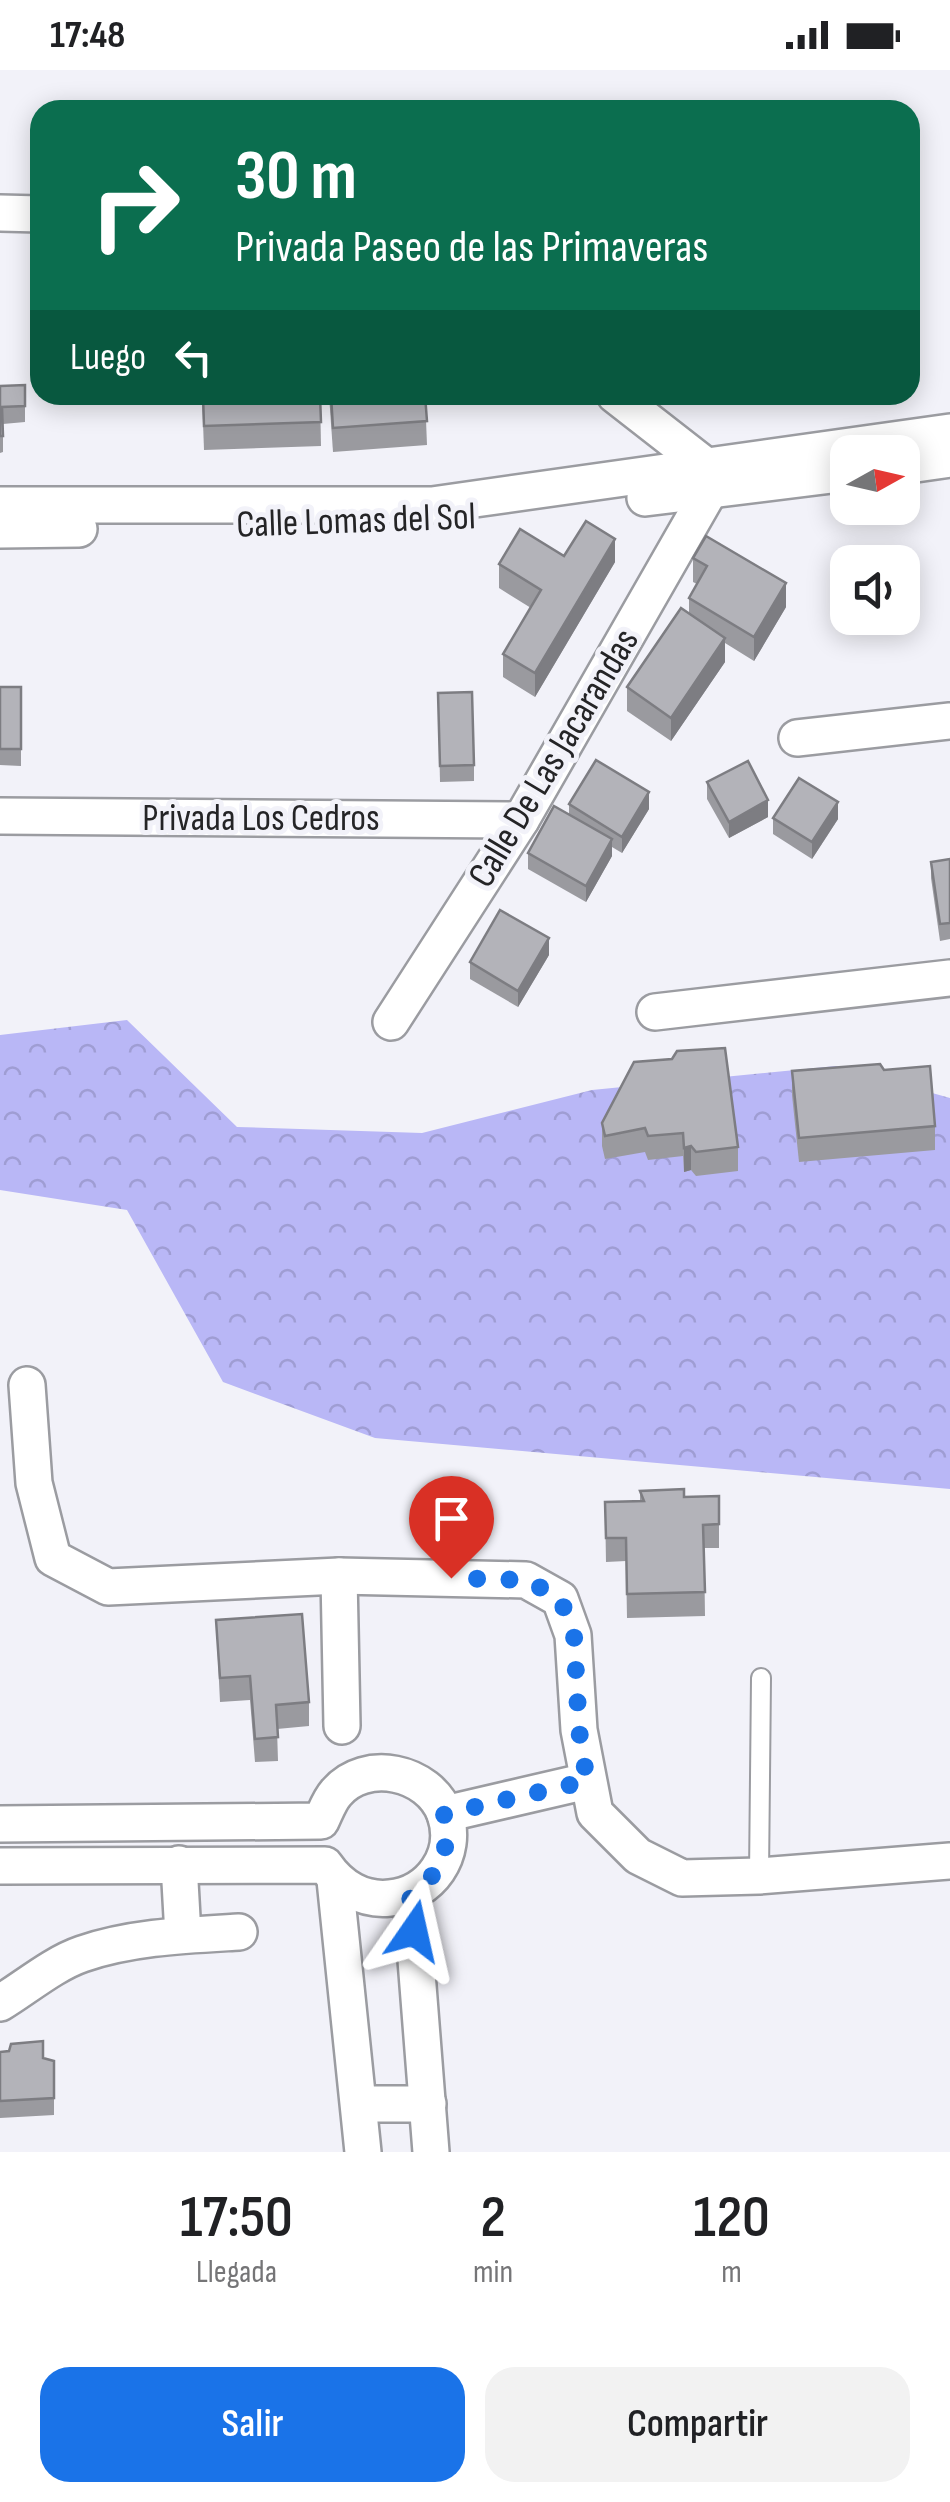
<!DOCTYPE html>
<html lang="es">
<head>
<meta charset="utf-8">
<style>
	:root { --surface:#fff; --page:#f2f2f2; --text:#202124; --muted:#757577; --accent:#1a73e8 }
	body { margin:0; font-family:"Sofia Sans Condensed",sans-serif; background:var(--page); color:var(--text); height:100vh; display:flex; flex-direction:column; font-size:38px; white-space:nowrap }
	* { box-sizing:border-box; margin:0 }
	p { font-size:32px; color:var(--muted) }
	.icon { flex:none; width:55px; height:55px; fill:none; stroke:currentColor; stroke-width:2; stroke-linecap:round; stroke-linejoin:round }
	.map { position:relative; height:2082px; overflow:hidden }
	.panel { display:flex; flex-direction:column; background:var(--surface); flex:1 }
	.panel>* { flex:none }
	.hud { position:absolute; left:30px; top:30px; width:890px; height:305px; border-radius:30px; box-shadow:0 5px 25px #0003; background:#0b6e4f; color:#fff; overflow:hidden }
	.needle { width:65px; rotate:82deg }
	.tools { position:absolute; left:830px; top:365px; display:grid; gap:20px }
	.tools a { display:grid; place-items:center; width:90px; height:90px; border-radius:20px; background:var(--surface); box-shadow:0 5px 25px #0003; font-size:50px }
	.pin { position:absolute; display:grid; place-items:center; width:85px; height:85px; color:#fff; margin:-102px -42px; border-radius:50% 50% 50% 0; rotate:-45deg; box-shadow:0 0 10px #0007 }
	.pin .icon { rotate:45deg }
	.me { position:absolute; width:110px; margin:-55px; rotate:11deg; stroke-linejoin:round; filter:drop-shadow(0 0 8px #0008) }
	.turn { display:flex; align-items:center; gap:35px; height:210px; padding:0 40px; font-size:45px }
	.turn .icon { width:130px; height:130px; stroke-width:2.5 }
	.turn b { display:block; font-size:70px; line-height:85px }
	.then { display:flex; align-items:center; height:95px; padding:0 40px; background:#0003; gap:20px; font-size:38px }
	.eta { display:flex; justify-content:space-evenly; align-items:center; height:170px; text-align:center }
	.eta b { font-size:60px; font-weight:600; line-height:70px }
	.primary-button { display:flex; gap:20px; margin-top:auto; padding:20px 40px }
	.primary-button a { flex:1; height:115px; border-radius:30px; background:var(--accent); color:#fff; font-size:40px; font-weight:600; line-height:115px; text-align:center }
	.primary-button a+a { background:var(--page); color:var(--text) }
	.status { display:flex; justify-content:space-between; align-items:center; height:70px; padding:0 50px; background:var(--surface); direction:ltr }
	.status svg { height:28px; fill:currentColor }
	.map>svg:first-child { display:block }
</style>
</head>
<body>
<div class="status"><b>17:48</b><svg viewBox="0 0 49 12"><path d="M0 12V9h3v3zM5 12V6h3v6zM10 12V3h3v9zM15 12V0h3v12zM26 1h20v11H26zM47 4h2v5h-2z"/></svg></div>
<div class="map">
<svg width="950" height="2082" viewBox="0 0 950 2082">
	<defs>
		<pattern id="forest-crowns" width="20" height="18" patternUnits="userSpaceOnUse" patternTransform="scale(2.5)"><rect width="20" height="18" fill="#b9b7f6"/><path d="M2 6a3 3 0 1 1 6 0M12 15a3 3 0 1 1 6 0" fill="none" stroke="#9f9dd3"/></pattern>
	</defs>
	<rect width="100%" height="100%" fill="#f2f2f9"/>
	<!-- forest -->
	<path fill="url(#forest-crowns)" d="M127,950L237,1057L422,1063L592,1020L836,996L950,1028V1419L375,1368L223,1312L127,1140L0,1120V965Z"/>
	<g fill="none" stroke-linecap="round" stroke-linejoin="round">
		<!-- lane casing -->
		<g stroke="#9b9ca1" stroke-width="22">
			<path id="lane" d="M759,1806L761,1608"/>
		</g>
		<!-- street casing -->
		<g stroke="#9b9ca1" stroke-width="40">
			<g id="street">
				<path d="M0,143L40,144"/>
				<path d="M615,325L706,396L708,410"/>
				<path d="M902,396L950,389"/>
				<path d="M645,428L848,403"/>
				<path d="M0,435H432L950,362"/>
				<path d="M0,460L79,459"/>
				<path d="M797,668L950,651"/>
				<path d="M0,746L521,750"/>
				<path d="M655,942L950,908"/>
				<path d="M391,952L521,750L710,420"/>
				<path d="M27,1315L34,1413L53,1488L108,1517L339,1506L526,1510L560,1529L573,1565L579,1660L595,1743L638,1786L682,1808L759,1806L950,1791"/>
				<path d="M339,1506L342,1656"/>
				<path d="M445,1744L587,1711"/>
				<path d="M0,1754L321,1751C325,1743 329,1731 336,1723C365,1688 429,1701 445,1744C459,1785 430,1824 390,1828C363,1831 340,1817 325,1795L0,1796"/>
				<path d="M179,1794L183,1865"/>
				<path d="M335,1810L363,2082"/>
				<path d="M411,1826L431,2082"/>
				<path d="M0,1933C25,1918 53,1894 82,1884C131,1867 187,1865 239,1862"/>
				<path d="M359,2034H428"/>
			</g>
		</g>
		<!-- lane -->
		<use href="#lane" stroke="#fff" stroke-width="18"/>
		<!-- street -->
		<use href="#street" stroke="#fff" stroke-width="35"/>
	</g>
	<!-- wall -->
	<g fill="#9a9a9f">
		<path d="M25,315V352L3,354V382L0,383V316Z"/>
		<path d="M202,325H320L321,376L204,380Z"/>
		<path d="M329,325H425L427,375L333,382Z"/>
		<path d="M564,486L615,492L535,627L503,607V584L531,538L499,518V494Z"/>
		<path d="M693,488L786,537L754,591L725,573V592L671,671L627,641V617L689,543V528L697,514L693,512Z"/>
		<path d="M0,617H21V696L0,695Z"/>
		<path d="M438,623L474,695V711L440,712Z"/>
		<path d="M707,712L768,747L729,768L707,729Z"/>
		<path d="M569,734L649,739L622,783L612,777V786L586,832L528,799V783L569,745Z"/>
		<path d="M773,748L838,749L812,789L773,764Z"/>
		<path d="M950,789V869L940,871L931,808V792Z"/>
		<path d="M549,885L518,937L470,909V892Z"/>
		<path d="M634,992L738,1077V1101L696,1106L691,1100L684,1102L683,1086L648,1090L645,1082L605,1089L602,1076V1053Z"/>
		<path d="M884,1000L935,1056V1080L799,1092L792,1025V1001Z"/>
		<path d="M640,1421L684,1427L719,1426V1478H704L705,1546L627,1548L626,1491L606,1492L605,1432L640,1431Z"/>
		<path d="M216,1550L309,1632V1656L277,1659L278,1691L255,1692L250,1630L220,1632Z"/>
		<path d="M0,1982L54,1991V2045L0,2048Z"/>
	</g>
	<!-- shaded-wall -->
	<g fill="#7d7d82">
		<path d="M615,469V492L535,627V603Z"/>
		<path d="M786,513V537L754,591V567Z"/>
		<path d="M725,568V592L671,671V648Z"/>
		<path d="M649,722V739L622,783V767Z"/>
		<path d="M768,730V747L729,768V752Z"/>
		<path d="M838,732V749L812,789V772Z"/>
		<path d="M612,769V786L586,832V816Z"/>
		<path d="M549,868V885L518,937V921Z"/>
		<path d="M691,1076V1100L684,1102V1078Z"/>
	</g>
	<!-- building -->
	<g fill="#b3b3b9" stroke="#7d7d82" stroke-width="2.5">
		<path d="M25,315V336L2,337L3,366H0V316Z"/>
		<path d="M203,325H320L321,352L204,356Z"/>
		<path d="M331,325H425L427,351L333,358Z"/>
		<path d="M586,451L615,469L535,603L503,584L541,520L499,494L520,459L564,486Z"/>
		<path d="M706,466L786,513L754,567L689,528L707,496L693,488Z"/>
		<path d="M681,538L725,568L671,648L627,617Z"/>
		<rect x="0" y="617" width="21" height="62"/>
		<path d="M472,622L474,695L440,696L438,623Z"/>
		<path d="M596,690L649,722L622,767L569,734Z"/>
		<path d="M748,691L768,730L729,752L707,712Z"/>
		<path d="M799,708L838,732L812,772L773,748Z"/>
		<path d="M554,736L612,769L586,816L528,783Z"/>
		<path d="M950,789V853L940,854L931,792Z"/>
		<path d="M500,840L549,868L518,921L470,892Z"/>
		<path d="M725,978L738,1077L696,1082L691,1076L684,1078L683,1063L648,1066L645,1058L605,1066L602,1053L634,992L672,989L677,981Z"/>
		<path d="M880,994L884,1000L930,996L935,1056L799,1068L792,1001Z"/>
		<path d="M684,1419V1427L719,1426V1454L703,1455L705,1522L627,1524L626,1468H606L605,1432L644,1431L640,1421Z"/>
		<path d="M302,1544L309,1632L276,1635L278,1667L255,1669L250,1606L220,1608L216,1550Z"/>
		<path d="M43,1971V1988L54,1991V2028L0,2031V1982L9,1981L11,1974Z"/>
	</g>
	<g fill="none" stroke-linecap="round" stroke-linejoin="round">
		<!-- route -->
		<path stroke="#1a73e8" stroke-width="18" stroke-dasharray="0 32.4" d="M414,1861L410,1826C444,1799 449,1786 444,1744L587,1711L579,1660L574,1565L560,1528L526,1510L451,1508"/>
	</g>
	<g text-anchor="middle" dominant-baseline="central" stroke-width="10" stroke-linejoin="round" paint-order="stroke">
		<!-- street labels -->
		<g font-size="38" fill="#242426" stroke="#f2f2f9">
			<text transform="translate(356 451) rotate(-2)">Calle Lomas del Sol</text>
			<text transform="translate(554 688) rotate(-59)">Calle De Las Jacarandas</text>
			<text x="261" y="748">Privada Los Cedros</text>
		</g>
	</g>
</svg>
<div class="tools">
<a><svg class="needle" viewBox="-14 -14 28 28"><path d="M0-13l5 13h-10z" fill="#e53935"/><path d="M0 13l5-13h-10z" fill="#757577"/></svg></a>
<a><svg class="icon" aria-label="sound" viewBox="0 0 24 24"><path d="M4 9h4l5-4v14l-5-4H4zM17 9q2 3 0 6"/></svg></a>
</div>
<div class="pin" style="left:451px;top:1508px;background:#d93025"><svg class="icon" aria-label="arrive" viewBox="0 0 24 24"><path d="M6 21V4h12l-3 4 3 4H6"/></svg></div>
<svg class="me" style="left:414px;top:1861px" viewBox="-20 -20 40 40"><path d="M0-17L14 15 0 8-14 15z" fill="#1a73e8" stroke="#fff" stroke-width="4"/></svg>
<div class="hud">
<div class="turn"><svg class="icon" aria-label="right" viewBox="0 0 24 24"><path d="M7 20v-9h11M14 6l5 5-5 5"/></svg><div><b>30 m</b>Privada Paseo de las Primaveras</div></div>
<div class="then">Luego<svg class="icon" aria-label="left" viewBox="0 0 24 24"><path d="M17 20v-9H6M10 6l-5 5 5 5"/></svg></div>
</div>
</div>
<section class="panel">
<div class="eta">
<div><b>17:50</b><p>Llegada</p></div>
<div><b>2</b><p>min</p></div>
<div><b>120</b><p>m</p></div>
</div>
<div class="primary-button"><a>Salir</a><a>Compartir</a></div>
</section>
</body>
</html>
